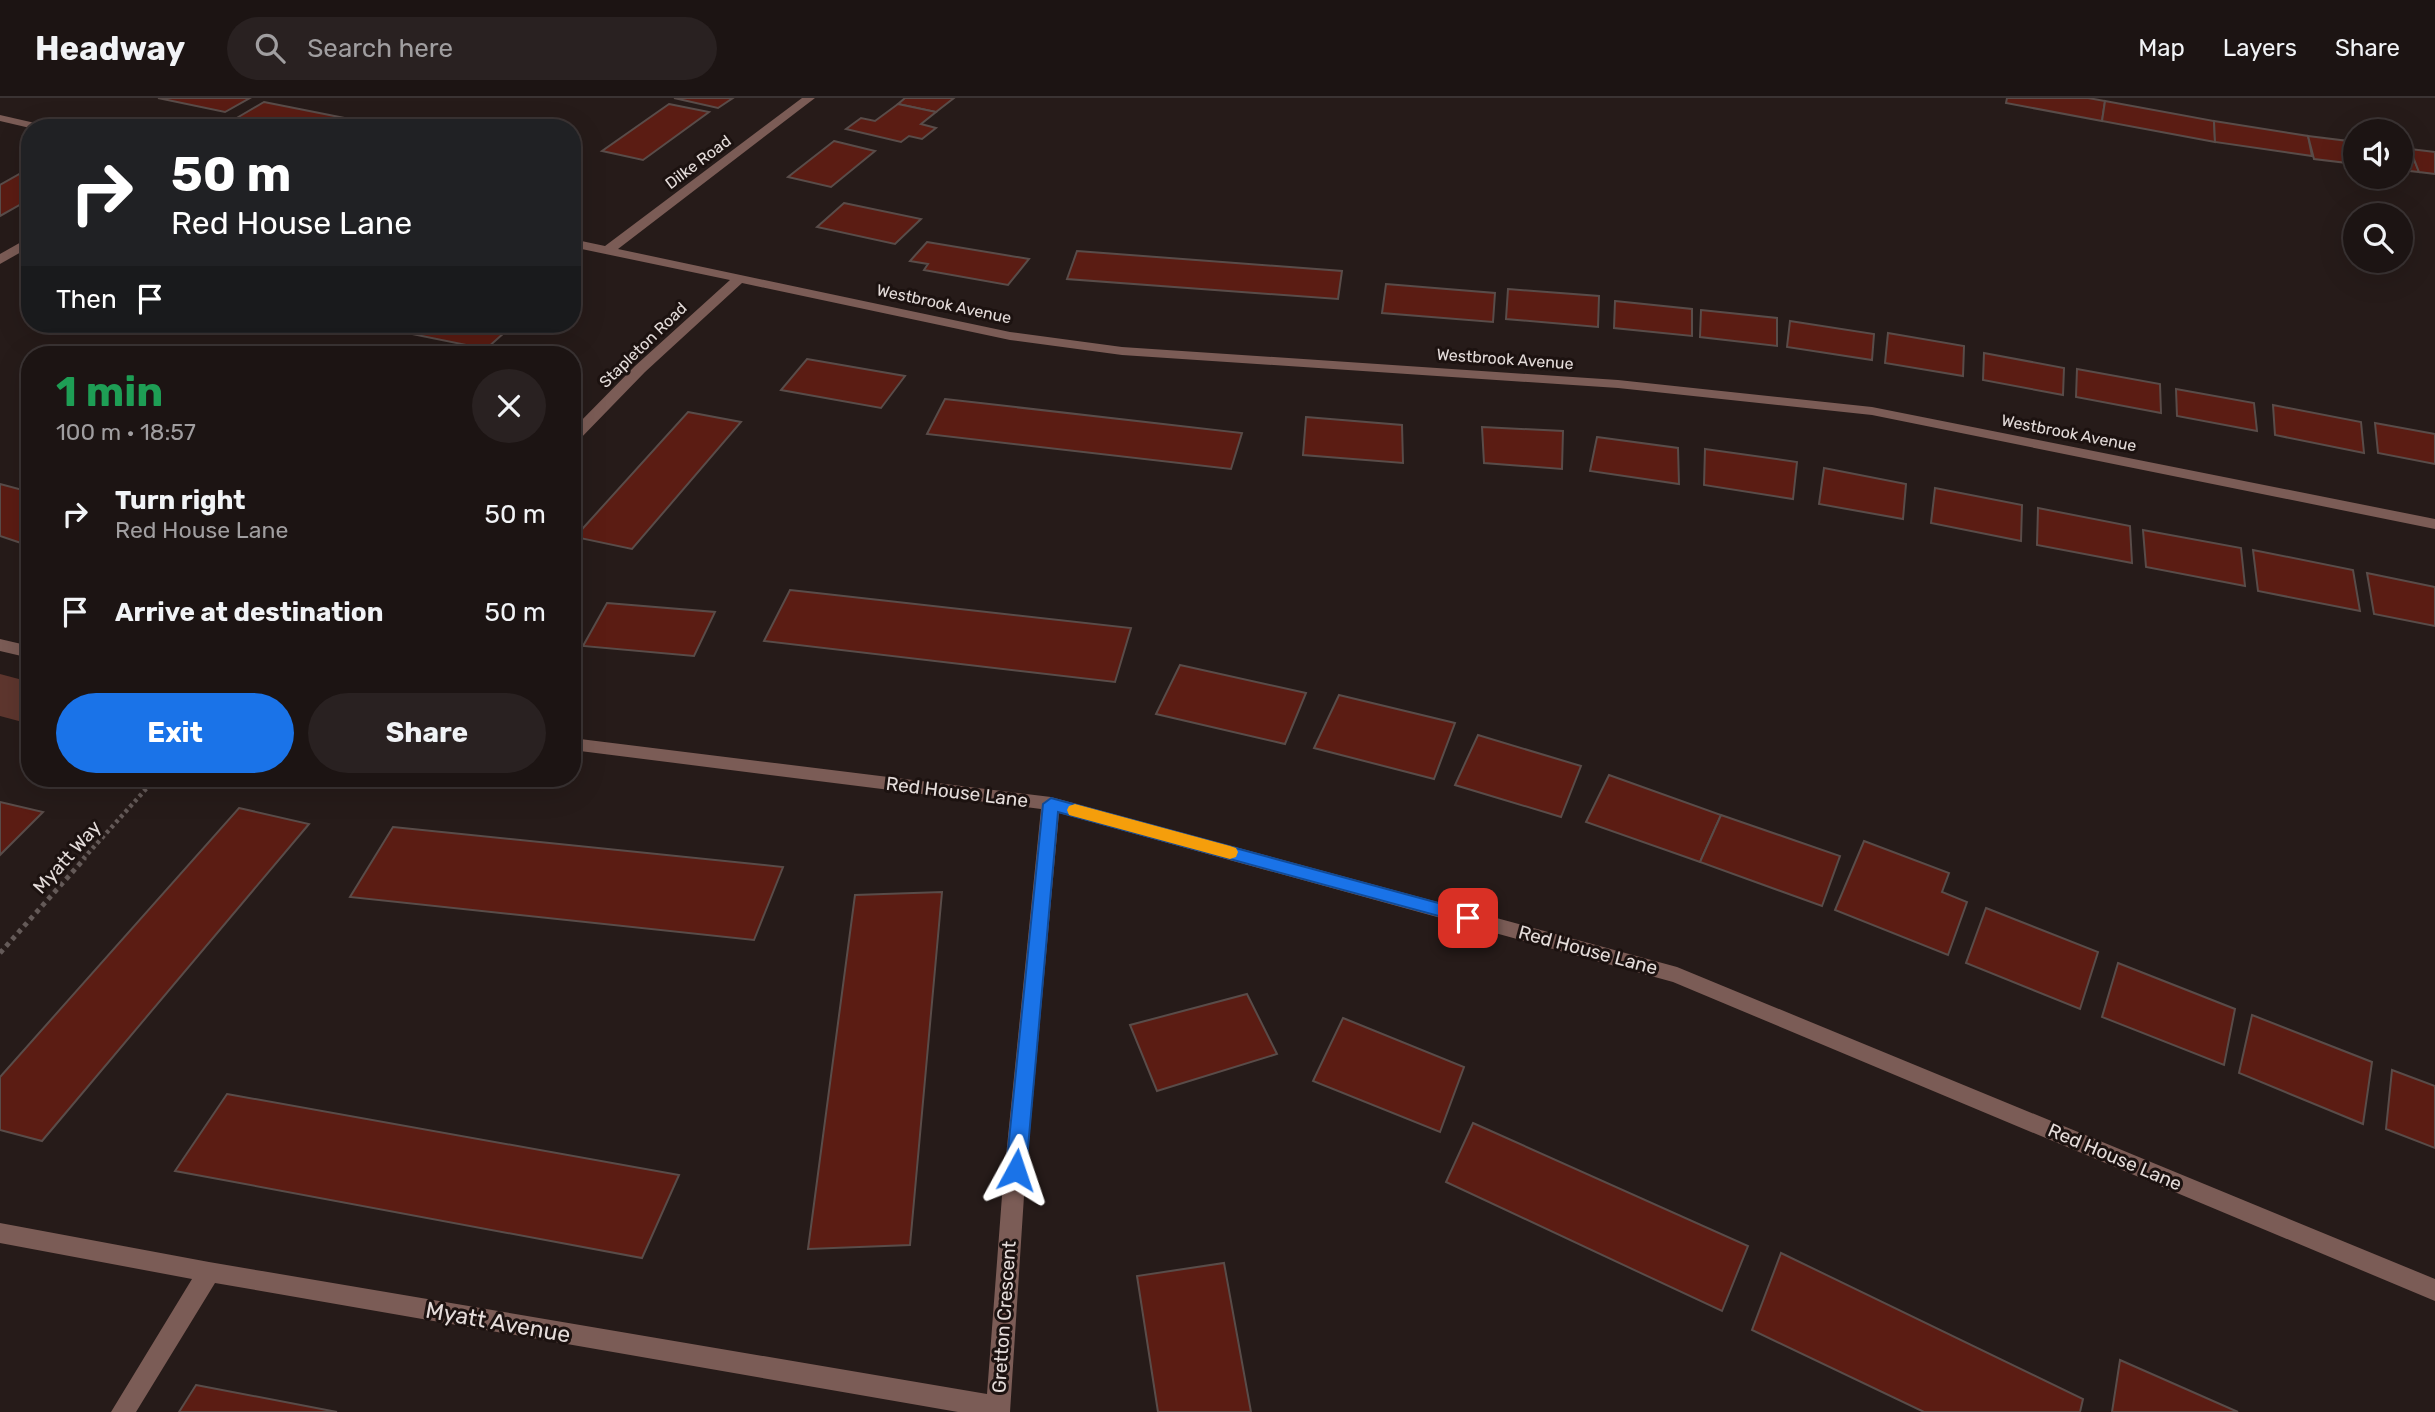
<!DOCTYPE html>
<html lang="en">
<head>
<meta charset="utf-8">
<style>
	:root { --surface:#1c1413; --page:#292121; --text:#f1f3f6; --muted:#a09ea0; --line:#3a3333; --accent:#1a73e8 }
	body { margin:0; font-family:Rubik,sans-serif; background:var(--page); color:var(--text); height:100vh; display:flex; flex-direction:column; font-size:26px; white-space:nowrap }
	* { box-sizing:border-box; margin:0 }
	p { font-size:23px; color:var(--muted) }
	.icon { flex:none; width:38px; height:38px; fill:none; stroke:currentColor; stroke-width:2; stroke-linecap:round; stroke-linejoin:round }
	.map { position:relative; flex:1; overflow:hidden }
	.side { position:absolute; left:21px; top:248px; width:560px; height:441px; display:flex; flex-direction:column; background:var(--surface); border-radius:28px; box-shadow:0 7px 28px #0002,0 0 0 2px var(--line) }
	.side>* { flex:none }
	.top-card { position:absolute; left:21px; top:21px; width:560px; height:214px; border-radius:28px; box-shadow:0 7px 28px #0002,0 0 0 2px var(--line); background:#202124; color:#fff; overflow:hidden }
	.fabs { position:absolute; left:2343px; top:21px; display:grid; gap:14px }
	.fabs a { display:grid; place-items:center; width:70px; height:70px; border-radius:50%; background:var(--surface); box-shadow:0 7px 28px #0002,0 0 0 2px var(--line); font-size:35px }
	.pin { position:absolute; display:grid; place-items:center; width:60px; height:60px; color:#fff; margin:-30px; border-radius:14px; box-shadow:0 4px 10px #0006 }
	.me { position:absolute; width:77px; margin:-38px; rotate:5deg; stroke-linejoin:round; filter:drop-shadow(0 0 5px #0008) }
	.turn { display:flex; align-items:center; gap:24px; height:147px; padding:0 35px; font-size:32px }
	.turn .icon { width:91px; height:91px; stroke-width:2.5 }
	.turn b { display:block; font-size:49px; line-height:60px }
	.then { display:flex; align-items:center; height:66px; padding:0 35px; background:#0003; gap:14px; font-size:26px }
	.round { display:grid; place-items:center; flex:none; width:74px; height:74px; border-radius:37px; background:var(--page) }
	.overview { display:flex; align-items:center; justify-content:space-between; height:119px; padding:0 35px }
	h1 { font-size:42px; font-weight:700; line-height:52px; color:#1e9e55 }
	.cta { display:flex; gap:14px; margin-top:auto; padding:14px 35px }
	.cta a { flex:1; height:80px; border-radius:42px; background:var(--accent); color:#fff; font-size:28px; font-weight:700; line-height:80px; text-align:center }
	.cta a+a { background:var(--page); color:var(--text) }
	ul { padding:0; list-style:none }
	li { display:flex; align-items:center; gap:21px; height:98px; padding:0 35px }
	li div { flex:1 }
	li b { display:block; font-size:26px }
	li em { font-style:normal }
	header { display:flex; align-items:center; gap:42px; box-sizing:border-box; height:98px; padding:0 35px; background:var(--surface); border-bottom:2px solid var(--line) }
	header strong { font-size:33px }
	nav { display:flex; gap:38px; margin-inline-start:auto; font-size:24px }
	.search { width:490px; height:63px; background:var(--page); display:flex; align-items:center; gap:18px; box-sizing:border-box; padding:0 24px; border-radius:38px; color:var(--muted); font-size:26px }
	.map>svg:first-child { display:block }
</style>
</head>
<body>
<header>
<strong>Headway</strong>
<div class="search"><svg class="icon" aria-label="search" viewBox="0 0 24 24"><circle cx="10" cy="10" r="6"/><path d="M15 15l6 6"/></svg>Search here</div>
<nav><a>Map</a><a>Layers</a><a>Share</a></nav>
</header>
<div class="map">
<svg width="2435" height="1314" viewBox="0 0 2435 1314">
	<rect width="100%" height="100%" fill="#261b19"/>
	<!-- green -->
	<path fill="#5e362e" d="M0,576L30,584V626L0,618Z"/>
	<!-- building -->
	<g fill="#5b1c13" stroke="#594c49" stroke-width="2">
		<path d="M158,0H250L225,14Z"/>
		<path d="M674,0H733L718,10Z"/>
		<path d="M905,0H954L936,14L898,6Z"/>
		<path d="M2007,0H2088L2105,3L2102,23L2006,5Z"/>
		<path d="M2105,3L2214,23L2215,44L2102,23Z"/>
		<path d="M264,4L395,30H275L235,21Z"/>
		<path d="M669,6L709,14L643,62L602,53Z"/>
		<path d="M898,6L936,14L921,26L936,30L922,41L909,38L901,44L846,31L861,20L875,23Z"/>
		<path d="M2214,23L2308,38L2312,58L2215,44Z"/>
		<path d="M2308,38L2356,44V66L2314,61Z"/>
		<path d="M834,43L875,53L831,89L788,79Z"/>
		<path d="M2401,50L2410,51L2419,74L2401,72Z"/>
		<path d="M2410,51L2435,54V76L2419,74Z"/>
		<path d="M30,70V101L0,118V87Z"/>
		<path d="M844,105L921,121L895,146L817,129Z"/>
		<path d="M927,144L1029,161L1008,187L924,172L928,166L910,163Z"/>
		<path d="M1077,153L1342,173L1338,201L1067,181Z"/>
		<path d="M1386,186L1495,195L1493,224L1382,215Z"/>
		<path d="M1508,191L1599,198L1598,229L1506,221Z"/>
		<path d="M1615,203L1692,211V238L1614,230Z"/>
		<path d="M1701,212L1777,220V248L1700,239Z"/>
		<path d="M1790,223L1874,236L1872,262L1787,249Z"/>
		<path d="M399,226H514L486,251L392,232Z"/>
		<path d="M1888,235L1964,248L1963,278L1885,265Z"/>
		<path d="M1984,255L2064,270L2063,297L1983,282Z"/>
		<path d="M807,261L905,278L881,310L781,292Z"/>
		<path d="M2077,271L2160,286L2161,315L2076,299Z"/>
		<path d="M2176,291L2254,305L2257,333L2177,318Z"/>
		<path d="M945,301L1242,335L1231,371L927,336Z"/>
		<path d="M2273,307L2361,324L2364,355L2275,337Z"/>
		<path d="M688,314L741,324L632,451L575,439Z"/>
		<path d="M1306,319L1402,327L1403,365L1303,357Z"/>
		<path d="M2375,325L2435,336V366L2378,355Z"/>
		<path d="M1482,329L1563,333L1562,371L1484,365Z"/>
		<path d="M1597,339L1678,350L1679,386L1590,373Z"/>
		<path d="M1705,351L1797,364L1793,401L1704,387Z"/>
		<path d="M1824,370L1906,386L1903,421L1819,406Z"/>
		<path d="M0,386L30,394V448L0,438Z"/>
		<path d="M1935,390L2022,407L2021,443L1931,425Z"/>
		<path d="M2038,410L2130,428L2132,465L2037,447Z"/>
		<path d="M2143,432L2241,450L2245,488L2146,469Z"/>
		<path d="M2253,452L2353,472L2360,513L2258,493Z"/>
		<path d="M2367,475L2435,489V528L2374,516Z"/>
		<path d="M790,492L1131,530L1115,584L764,543Z"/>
		<path d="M607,505L715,514L694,558L583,548Z"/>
		<path d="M1180,567L1306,595L1285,646L1156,616Z"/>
		<path d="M1339,597L1455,625L1434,681L1314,650Z"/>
		<path d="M1478,637L1581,668L1561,719L1455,687Z"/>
		<path d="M1609,677L1721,717L1700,764L1586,724Z"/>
		<path d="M0,704L43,714L0,757Z"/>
		<path d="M239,710L309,726L42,1043L0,1032V979Z"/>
		<path d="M1721,717L1840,758L1822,808L1700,764Z"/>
		<path d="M393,729L783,769L754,842L350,799Z"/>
		<path d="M1864,743L1949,775L1942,794L1967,804L1948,857L1835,812Z"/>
		<path d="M942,794L910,1147L808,1151L855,797Z"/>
		<path d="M1986,810L2098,854L2080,911L1966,865Z"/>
		<path d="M2118,865L2235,911L2224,967L2102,919Z"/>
		<path d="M1247,896L1277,956L1157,993L1130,927Z"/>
		<path d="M2252,917L2372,964L2363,1026L2239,975Z"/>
		<path d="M1343,920L1464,969L1440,1034L1313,983Z"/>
		<path d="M2392,972L2435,988V1050L2386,1031Z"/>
		<path d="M227,996L679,1077L642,1160L175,1073Z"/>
		<path d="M1473,1025L1748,1148L1722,1213L1446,1084Z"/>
		<path d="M1781,1155L2083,1301L2080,1314H1924L1752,1232Z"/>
		<path d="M1224,1165L1251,1314H1158L1137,1178Z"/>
		<path d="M2120,1262L2238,1314H2112Z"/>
		<path d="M196,1287L337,1314H179Z"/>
	</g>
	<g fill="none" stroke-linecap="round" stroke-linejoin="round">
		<!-- path-far1 -->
		<path stroke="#645a58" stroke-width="4.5" stroke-dasharray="3.5 3.5" stroke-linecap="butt" d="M83,761L155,681"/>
		<!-- path -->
		<path stroke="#645a58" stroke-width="5" stroke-dasharray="4.5 4.5" stroke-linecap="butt" d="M0,855L85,760"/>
		<!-- minor -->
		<g fill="#7b5c56" fill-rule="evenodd">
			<path d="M802,0H815L618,151L1010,234L1122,249L1618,282L1872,309L2435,421V431L1872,317L1618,290L1122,257L1010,242L742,185L645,274L577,344L572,345V332L635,268L730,182L572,149V141L605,148Z"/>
			<path d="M0,17L48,28L50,30H30L0,23Z"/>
			<path d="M30,139V149L0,166V156Z"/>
			<path d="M0,541L30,548V560L0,553Z"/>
			<path d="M572,640L1051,699L1677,869L2435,1181V1203L1673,884L1059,715L1024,1098L1010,1314H958L215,1185L136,1314H111L192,1181L0,1145V1125L209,1164L987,1296L1002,1098L1041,711L572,652Z"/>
		</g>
	</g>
	<!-- route -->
	<path fill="#1a73e8" stroke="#114b97" stroke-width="2" d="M1051,700L1468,813L1474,815L1477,820L1474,824L1468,826L1058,714L1026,1072L1023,1078L1016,1081L1009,1078L1006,1072L1043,706Z"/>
	<!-- slow -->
	<path fill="#f59e0b" d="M1075,706L1230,748L1236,750L1238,754L1236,759L1230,761L1069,717L1067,712L1069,708Z"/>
	<g text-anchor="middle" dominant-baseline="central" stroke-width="6" stroke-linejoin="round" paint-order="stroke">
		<!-- far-street labels -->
		<g font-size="16" fill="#e4dcda" stroke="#1c1210">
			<text transform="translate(698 64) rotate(-37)">Dilke Road</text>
			<text transform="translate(944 206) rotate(12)">Westbrook Avenue</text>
			<text transform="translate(643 247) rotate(-44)">Stapleton Road</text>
			<text transform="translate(1505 261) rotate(4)">Westbrook Avenue</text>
			<text transform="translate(2069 335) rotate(11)">Westbrook Avenue</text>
		</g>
		<!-- street labels -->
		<g font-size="19" fill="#e4dcda" stroke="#1c1210">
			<text transform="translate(957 694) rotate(7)">Red House Lane</text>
			<text transform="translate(67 759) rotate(-48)">Myatt Way</text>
			<text transform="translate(1588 852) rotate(15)">Red House Lane</text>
			<text transform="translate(2115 1059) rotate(23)">Red House Lane</text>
			<text transform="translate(1004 1219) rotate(-86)">Gretton Crescent</text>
		</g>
		<!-- near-street labels -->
		<g font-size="23" fill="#e4dcda" stroke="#1c1210">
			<text transform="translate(498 1224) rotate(10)">Myatt Avenue</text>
		</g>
	</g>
</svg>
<div class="fabs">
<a><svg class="icon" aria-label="sound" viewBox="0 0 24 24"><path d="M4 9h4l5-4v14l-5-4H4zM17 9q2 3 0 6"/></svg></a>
<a><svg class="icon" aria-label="search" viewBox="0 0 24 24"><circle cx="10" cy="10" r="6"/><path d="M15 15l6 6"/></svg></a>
</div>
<div class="pin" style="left:1468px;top:820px;background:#d93025"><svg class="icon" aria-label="arrive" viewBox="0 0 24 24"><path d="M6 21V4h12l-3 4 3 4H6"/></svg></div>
<svg class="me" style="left:1016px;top:1072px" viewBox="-20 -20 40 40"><path d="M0-17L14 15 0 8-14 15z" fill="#1a73e8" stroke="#fff" stroke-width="4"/></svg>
<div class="top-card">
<div class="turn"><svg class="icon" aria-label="right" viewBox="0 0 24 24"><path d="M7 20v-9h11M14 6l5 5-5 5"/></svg><div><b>50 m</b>Red House Lane</div></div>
<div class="then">Then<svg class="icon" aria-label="arrive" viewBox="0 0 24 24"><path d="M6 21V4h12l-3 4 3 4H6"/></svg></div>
</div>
<section class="side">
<div class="overview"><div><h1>1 min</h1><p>100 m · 18:57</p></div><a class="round"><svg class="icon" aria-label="close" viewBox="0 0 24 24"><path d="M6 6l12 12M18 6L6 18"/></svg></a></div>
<ul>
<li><svg class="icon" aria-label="right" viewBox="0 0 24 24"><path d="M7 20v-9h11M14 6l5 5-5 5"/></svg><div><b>Turn right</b><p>Red House Lane</p></div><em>50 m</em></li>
<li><svg class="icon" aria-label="arrive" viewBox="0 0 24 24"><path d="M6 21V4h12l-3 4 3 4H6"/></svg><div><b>Arrive at destination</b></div><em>50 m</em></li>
</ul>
<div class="cta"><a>Exit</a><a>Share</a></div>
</section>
</div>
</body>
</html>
